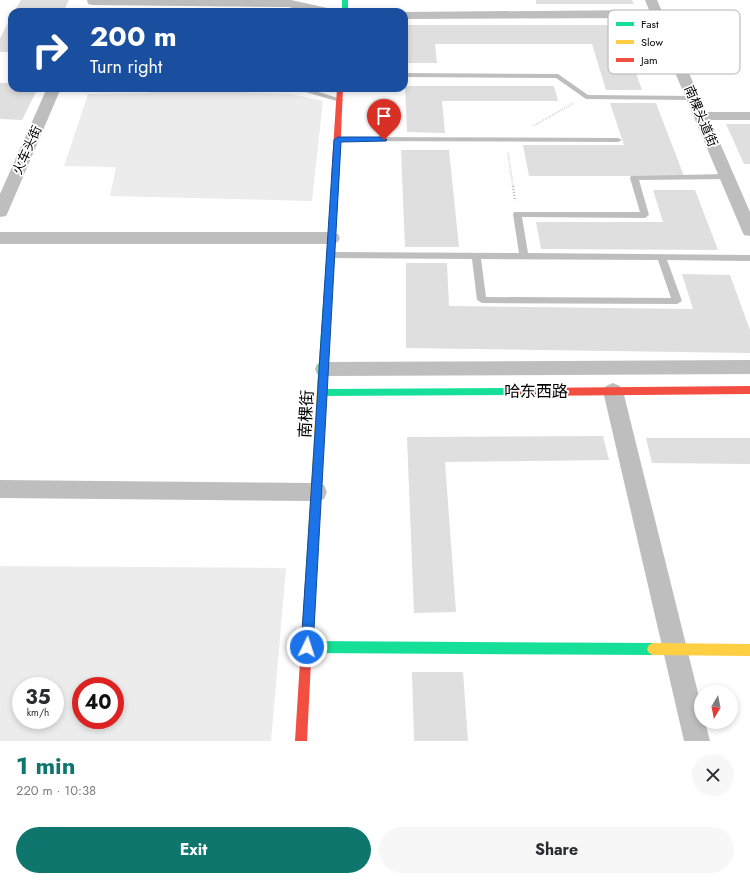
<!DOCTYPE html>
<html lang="en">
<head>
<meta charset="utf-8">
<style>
	:root { --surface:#fff; --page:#f7f7f7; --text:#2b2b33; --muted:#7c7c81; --accent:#0f766e }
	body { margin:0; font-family:Jost,"Noto Sans SC",sans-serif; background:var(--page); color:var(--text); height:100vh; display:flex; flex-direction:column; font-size:15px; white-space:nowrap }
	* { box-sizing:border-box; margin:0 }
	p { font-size:13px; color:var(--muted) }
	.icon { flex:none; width:22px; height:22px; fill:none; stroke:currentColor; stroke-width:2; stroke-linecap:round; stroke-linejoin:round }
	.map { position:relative; height:741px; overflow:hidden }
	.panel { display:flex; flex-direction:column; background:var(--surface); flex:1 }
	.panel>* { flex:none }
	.hud { position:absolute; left:8px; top:8px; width:400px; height:84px; border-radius:12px; box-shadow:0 2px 6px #0003; background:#1a4fa0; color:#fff; overflow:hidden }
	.needle { width:26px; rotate:190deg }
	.buttons { position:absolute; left:694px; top:685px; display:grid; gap:8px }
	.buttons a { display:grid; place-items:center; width:44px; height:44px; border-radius:50%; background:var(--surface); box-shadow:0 2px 6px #0003; font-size:20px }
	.speed { position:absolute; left:12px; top:677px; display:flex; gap:8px; font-size:20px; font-weight:700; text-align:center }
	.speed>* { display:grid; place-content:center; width:52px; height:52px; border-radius:50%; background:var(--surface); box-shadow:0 2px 6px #0003; line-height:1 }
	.speed small { font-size:10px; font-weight:400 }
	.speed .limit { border:6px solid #d22; background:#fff; color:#111 }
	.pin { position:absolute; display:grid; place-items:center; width:34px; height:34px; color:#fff; margin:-41px -17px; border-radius:50% 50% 50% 0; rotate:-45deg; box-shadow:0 0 4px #0007 }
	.pin .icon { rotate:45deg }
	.me { position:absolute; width:44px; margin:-22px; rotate:4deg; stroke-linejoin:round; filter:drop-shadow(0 0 3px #0008) }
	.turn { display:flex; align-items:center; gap:14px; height:84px; padding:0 16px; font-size:18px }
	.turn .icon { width:52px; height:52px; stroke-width:2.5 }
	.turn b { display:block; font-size:28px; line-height:34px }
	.round { display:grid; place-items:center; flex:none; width:42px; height:42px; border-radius:21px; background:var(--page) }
	.overview { display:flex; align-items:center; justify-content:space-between; height:68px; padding:0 16px }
	h1 { font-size:24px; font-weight:700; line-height:30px; color:var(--accent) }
	.button { display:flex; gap:8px; margin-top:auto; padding:8px 16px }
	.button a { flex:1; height:46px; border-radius:24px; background:var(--accent); color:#fff; font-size:16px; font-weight:700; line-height:46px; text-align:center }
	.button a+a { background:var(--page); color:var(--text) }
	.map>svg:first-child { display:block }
</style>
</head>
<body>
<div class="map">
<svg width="750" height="741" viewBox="0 0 750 741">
	<rect width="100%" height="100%" fill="#fff"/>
	<!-- green -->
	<g fill="#ececec" fill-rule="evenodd">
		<path d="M155,88H233L237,92L291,94L323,101L312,201L110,196L116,167L64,166L88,94L149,93Z"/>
		<path d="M0,566L286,568L271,741H0ZM21,686H55V720H21ZM81,686H115V720H81Z"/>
	</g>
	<!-- building -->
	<g fill="#dfdfdf">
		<path d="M21,0H69L63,12H14Z"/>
		<path d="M536,0H632L634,4H536Z"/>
		<path d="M12,16V52H0V38Z"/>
		<path d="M404,25H619L642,90H606L592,44H435L437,63H404Z"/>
		<path d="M0,83H12V88H38L22,120L0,119Z"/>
		<path d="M405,86H554L558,101H442L445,133L407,132Z"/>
		<path d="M610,103H656L684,176H529L523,145H624Z"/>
		<path d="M726,124H750V164H744Z"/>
		<path d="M401,150H449L459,247H405Z"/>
		<path d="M653,190H695L718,250L541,249L536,222H663Z"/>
		<path d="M406,263H447L449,306L693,309L682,274L730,275L750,330V353L406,348Z"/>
		<path d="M603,436L609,460L445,462L456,612L414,613L407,437Z"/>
		<path d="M646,438H750V464L652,463Z"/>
		<path d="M412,672H463L468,741H414Z"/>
	</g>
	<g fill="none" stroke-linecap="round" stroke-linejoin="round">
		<!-- path-far1 -->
		<g stroke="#b9b9b9" stroke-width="2" stroke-dasharray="0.5 1.5" stroke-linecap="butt">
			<path d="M533,126L574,103"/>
			<path d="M508,153L513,187"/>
		</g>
		<!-- path -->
		<path stroke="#b9b9b9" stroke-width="2.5" stroke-dasharray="1 2" stroke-linecap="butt" d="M513,186L515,201"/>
		<!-- lane -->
		<g fill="#bebebe" fill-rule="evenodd">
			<path d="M404,73L558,74L588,95L693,96L697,98L693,100L586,99L556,78L404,77Z"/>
			<path d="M50,88H151L147,90H54Z"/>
			<path d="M278,88H306L344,100L340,102L302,91L282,90Z"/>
			<path d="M334,137L618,138L622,140L618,142L337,141H334Z"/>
			<path d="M727,174L730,175V179L639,180L649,215L645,218L522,217L528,253L750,255V261L667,260L682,301L677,304L482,303L477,300L472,259L331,258L327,255L331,252L519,253L513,214L514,212H640L630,178L631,176ZM481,259L658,260L671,298L486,297Z"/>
		</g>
		<!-- street -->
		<g fill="#bebebe" fill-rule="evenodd">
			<path d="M87,0H291L332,9L334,12H312L288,7L92,5L88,4Z"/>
			<path d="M645,0H657L706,112H750V120H710L750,212V236L744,235L742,231L652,18L404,19V12H401L649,10Z"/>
			<path d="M47,88H61L8,212L6,216L0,217V194Z"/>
			<path d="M0,232H332L338,234L340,238L338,242L332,244H0Z"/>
			<path d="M750,360V374L324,376L317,374L315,369L317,364L324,362Z"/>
			<path d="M613,383L620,386L623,391L701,705V722H705L710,741H684L603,391L606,386Z"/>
			<path d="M0,480L316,483L324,485L327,492L324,499L316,501L0,498Z"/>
		</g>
		<!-- fast -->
		<g fill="#16e098" fill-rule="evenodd">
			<rect x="342" y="0" width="6" height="12"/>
			<path d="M332,178H335L339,180L326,389L524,388L527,389L529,392L527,395L319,396L317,388Z"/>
			<path d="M307,641L653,643L657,645L659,649L657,653L653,655L307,653L303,651L301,647L303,643Z"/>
		</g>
		<!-- slow -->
		<g fill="#ffcf43" fill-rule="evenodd">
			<path d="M322,384L325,385L327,388L315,582L314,586L310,587L306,586L305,582L317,388L319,385Z"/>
			<path d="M653,643L750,644V656L653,655L649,653L647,649L649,645Z"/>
		</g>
		<!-- jam -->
		<g fill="#f24e42" fill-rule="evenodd">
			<path d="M337,88H343L339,180L335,182L331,180Z"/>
			<path d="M750,386V394L524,396L521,395L519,392L521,389L524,388Z"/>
			<path d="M310,577L314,578L315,582L307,741H295L305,582L306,578Z"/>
		</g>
	</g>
	<!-- route -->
	<path fill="#1a73e8" stroke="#114b97" d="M384,137L387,140L386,141L341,142L313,647L311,651L307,653L303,651L301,647L334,140L338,137Z"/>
	<g text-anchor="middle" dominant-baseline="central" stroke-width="3.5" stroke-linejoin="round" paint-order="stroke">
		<!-- far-street labels -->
		<g font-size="13" fill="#000" stroke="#fff">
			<text transform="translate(701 116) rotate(67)">南棵头道街</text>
			<text transform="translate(27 150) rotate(-66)">火车头街</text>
		</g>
		<!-- street labels -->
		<g font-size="16" fill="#000" stroke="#fff">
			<text x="536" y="391">哈东西路</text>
			<text transform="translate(306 414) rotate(-87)">南棵街</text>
		</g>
	</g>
	<!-- legend -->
	<rect x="608" y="10" width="132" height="64" rx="6" fill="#fff" stroke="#b2b2b2" stroke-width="1"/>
	<rect x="616" y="22" width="18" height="4" fill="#16e098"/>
	<rect x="616" y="40" width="18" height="4" fill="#ffcf43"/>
	<rect x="616" y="58" width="18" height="4" fill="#f24e42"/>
	<g font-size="11" fill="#000">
		<text x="641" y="28">Fast</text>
		<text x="641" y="46">Slow</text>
		<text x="641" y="64">Jam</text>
	</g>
</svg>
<div class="buttons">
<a><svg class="needle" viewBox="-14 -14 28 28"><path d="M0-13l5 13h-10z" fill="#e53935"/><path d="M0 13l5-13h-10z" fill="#7c7c81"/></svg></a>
</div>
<div class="speed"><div>35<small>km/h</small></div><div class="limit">40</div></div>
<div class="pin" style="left:384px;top:140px;background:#d93025"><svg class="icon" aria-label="arrive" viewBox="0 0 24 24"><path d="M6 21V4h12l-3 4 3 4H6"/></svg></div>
<svg class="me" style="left:307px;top:647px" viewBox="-20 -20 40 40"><circle r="17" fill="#1a73e8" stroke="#fff" stroke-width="3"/><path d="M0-11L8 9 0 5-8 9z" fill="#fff"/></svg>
<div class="hud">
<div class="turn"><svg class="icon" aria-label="right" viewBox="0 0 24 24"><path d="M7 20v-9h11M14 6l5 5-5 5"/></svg><div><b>200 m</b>Turn right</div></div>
</div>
</div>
<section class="panel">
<div class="overview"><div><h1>1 min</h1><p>220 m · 10:38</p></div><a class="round"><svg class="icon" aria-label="close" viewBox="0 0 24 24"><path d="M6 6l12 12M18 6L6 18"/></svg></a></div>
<div class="button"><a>Exit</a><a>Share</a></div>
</section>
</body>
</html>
